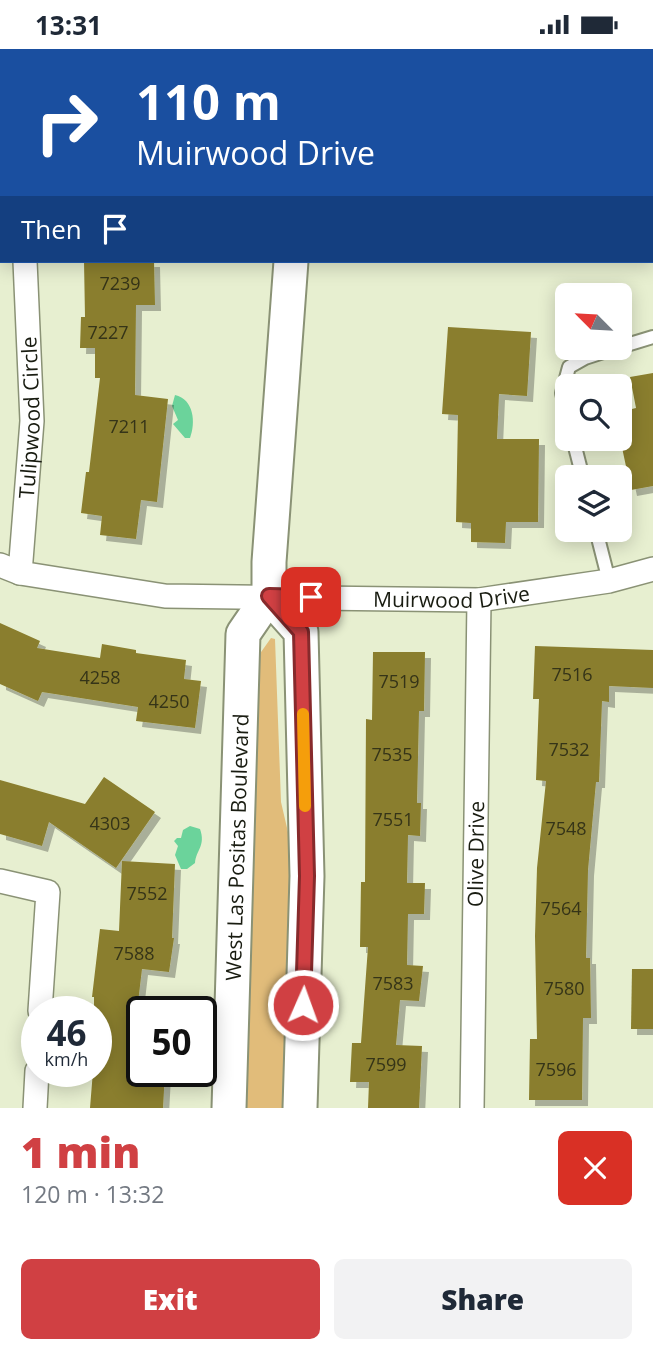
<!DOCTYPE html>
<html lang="en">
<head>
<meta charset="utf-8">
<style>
	:root { --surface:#fff; --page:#f2f2f3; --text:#1f2937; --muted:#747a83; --accent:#d04043 }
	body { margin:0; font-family:"Open Sans",sans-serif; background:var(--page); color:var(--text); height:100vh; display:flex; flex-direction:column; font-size:26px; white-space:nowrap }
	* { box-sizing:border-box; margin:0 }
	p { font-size:23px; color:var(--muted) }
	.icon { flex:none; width:38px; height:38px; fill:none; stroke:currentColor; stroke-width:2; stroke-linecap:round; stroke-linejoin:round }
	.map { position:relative; height:1059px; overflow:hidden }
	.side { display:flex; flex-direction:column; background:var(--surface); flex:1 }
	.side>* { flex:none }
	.hud { position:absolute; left:0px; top:0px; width:654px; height:214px; box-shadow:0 4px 18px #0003; background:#1a4fa0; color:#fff; overflow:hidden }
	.needle { width:46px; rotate:294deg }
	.tools { position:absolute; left:555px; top:234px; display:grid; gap:14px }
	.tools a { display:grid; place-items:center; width:77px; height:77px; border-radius:10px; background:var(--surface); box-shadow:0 4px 18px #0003; font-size:35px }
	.speed { position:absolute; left:21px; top:947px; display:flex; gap:14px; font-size:35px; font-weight:700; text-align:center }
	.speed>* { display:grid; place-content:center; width:91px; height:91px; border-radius:50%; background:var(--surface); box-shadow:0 4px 18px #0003; line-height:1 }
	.speed small { font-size:18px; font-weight:400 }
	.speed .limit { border:4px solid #111; border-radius:10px; background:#fff; color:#111 }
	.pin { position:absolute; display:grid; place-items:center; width:60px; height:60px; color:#fff; margin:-30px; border-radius:14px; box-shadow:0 4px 10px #0006 }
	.me { position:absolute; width:77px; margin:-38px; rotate:2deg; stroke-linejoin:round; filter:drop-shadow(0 0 5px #0008) }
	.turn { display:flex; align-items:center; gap:24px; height:147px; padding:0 21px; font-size:32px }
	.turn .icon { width:91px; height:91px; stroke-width:2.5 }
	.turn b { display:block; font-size:49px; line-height:60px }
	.then { display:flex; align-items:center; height:66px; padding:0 21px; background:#0003; gap:14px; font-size:26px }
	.round { display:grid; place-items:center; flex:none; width:74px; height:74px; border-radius:10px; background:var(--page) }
	.summary { display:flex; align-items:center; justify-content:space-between; height:119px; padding:0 21px }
	h1 { font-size:42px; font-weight:800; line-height:52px; color:var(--accent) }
	.button { display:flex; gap:14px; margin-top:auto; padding:14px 21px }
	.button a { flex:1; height:80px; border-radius:10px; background:var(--accent); color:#fff; font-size:28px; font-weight:800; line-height:80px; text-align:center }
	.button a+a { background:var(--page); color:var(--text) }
	.status { display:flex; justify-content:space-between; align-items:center; height:49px; padding:0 35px; background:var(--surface); direction:ltr }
	.status svg { height:19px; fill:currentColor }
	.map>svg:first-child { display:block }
</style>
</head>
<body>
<div class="status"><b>13:31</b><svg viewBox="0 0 49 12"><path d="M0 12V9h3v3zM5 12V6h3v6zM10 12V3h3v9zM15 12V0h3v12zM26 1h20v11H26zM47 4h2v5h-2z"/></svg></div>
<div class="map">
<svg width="653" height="1059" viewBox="0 0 653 1059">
	<defs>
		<filter id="shadow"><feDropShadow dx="6" dy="6" stdDeviation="0" flood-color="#0004"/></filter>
	</defs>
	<rect width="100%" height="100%" fill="#e7efd0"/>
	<!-- green -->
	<path fill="#e1bc7a" d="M271,589L275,590L281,753L297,822L292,1059H240L254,613Z"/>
	<!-- water -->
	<g fill="#6bd39b">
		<path d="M175,346C194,350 196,374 190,389H185L173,375L178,371L172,357Z"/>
		<path d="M190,777L200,780C206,797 196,801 195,814L187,820H181L175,806L178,797L174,792L177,789H181L183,781Z"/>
	</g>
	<!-- building -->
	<g fill="#8a7e2d" filter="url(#shadow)">
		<path d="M84,212H154L155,256H136L135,346L168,350L157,453L141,451L136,490L100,486L102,467L81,464L86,423H89L100,329H95V299H80L81,268H85Z"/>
		<path d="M448,278L531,283L527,347L499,345L497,390H539L538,473H506L505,494L471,493V474L456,473L458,366L442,365Z"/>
		<path d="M653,324V437L631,441L620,389V363L636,359L630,328Z"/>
		<path d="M0,574L40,592L37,599L100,609L102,595L136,601V604L186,611L184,630L201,632L195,679L136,672L138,658L42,643L38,652L0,635Z"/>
		<path d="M535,597L653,601V639L609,637V653L602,652L599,733H596L588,821L586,909H590L591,969H583L582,1051H529L530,990H537L535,887L537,819L546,732L536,731L539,650H533Z"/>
		<path d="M373,603H425L424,662H419L417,754H421L420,787L408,786L407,834H425L424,865H408L407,916L423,917L419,952L400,951L396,996L422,997L419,1059H368L369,1033H350L352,994H361L368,898H360L361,833H365L366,670L372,671Z"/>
		<path d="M104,728L155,763L116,819L49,773L42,797L0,785V731L85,755Z"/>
		<path d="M122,812L175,815L172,889H174L169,923L142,920L134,987H142V1022H165L163,1059H90L93,1022H96V962H94V948H92L100,880L119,882Z"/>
		<path d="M632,920H653V980H631Z"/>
	</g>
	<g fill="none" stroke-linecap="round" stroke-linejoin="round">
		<!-- service casing -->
		<g stroke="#8a9275" stroke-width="16">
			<g id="service">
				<path d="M620,298L653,288"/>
				<path d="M567,366L562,344L569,318L585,309L616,299"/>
				<path d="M573,390L583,429"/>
				<path d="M596,481L609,532"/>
			</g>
		</g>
		<!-- minor casing -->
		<g stroke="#8a9275" stroke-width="26">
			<g id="minor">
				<path d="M19,0V2"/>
				<path d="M0,112H2"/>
				<path id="s1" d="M0,516L20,524L165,547L479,551L609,532L653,520"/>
				<path id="s2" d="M20,524L32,372L25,212"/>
				<path d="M0,832L48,843L40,962"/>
				<path d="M35,1059L37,1022"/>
				<path id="s3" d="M472,1059L479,551"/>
			</g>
		</g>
		<!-- secondary casing -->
		<g stroke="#8a9275" stroke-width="37">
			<g id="secondary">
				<path d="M306,2L307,0"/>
				<path d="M269,547L301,583L307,827L300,1059"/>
				<path id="s4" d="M229,1059L243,585L269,547V513L291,212"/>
			</g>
		</g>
		<!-- service -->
		<use href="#service" stroke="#fff" stroke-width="12"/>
		<!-- minor -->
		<use href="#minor" stroke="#fff" stroke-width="23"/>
		<!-- secondary -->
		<use href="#secondary" stroke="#fff" stroke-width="33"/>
	</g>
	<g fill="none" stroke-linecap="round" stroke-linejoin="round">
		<!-- route casing -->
		<g stroke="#872a2c" stroke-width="18">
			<path id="route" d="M303,956L307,827L301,583L269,547L311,548"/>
		</g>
		<!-- route -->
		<use href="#route" stroke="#d04043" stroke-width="12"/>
		<!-- slow -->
		<path stroke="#f59e0b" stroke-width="12" d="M303,665L305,757"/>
	</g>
	<g text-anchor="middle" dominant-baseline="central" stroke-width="5" stroke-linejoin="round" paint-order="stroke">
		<!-- number labels -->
		<g font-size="18" fill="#353418">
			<text x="120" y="234">7239</text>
			<text x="108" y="283">7227</text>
			<text x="129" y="377">7211</text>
			<text x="572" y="625">7516</text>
			<text x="100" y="628">4258</text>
			<text x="399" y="632">7519</text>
			<text x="169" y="652">4250</text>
			<text x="569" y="700">7532</text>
			<text x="392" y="705">7535</text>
			<text x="393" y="770">7551</text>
			<text x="110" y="774">4303</text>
			<text x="566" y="779">7548</text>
			<text x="147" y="844">7552</text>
			<text x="561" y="859">7564</text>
			<text x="134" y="904">7588</text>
			<text x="393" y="934">7583</text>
			<text x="564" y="939">7580</text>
			<text x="386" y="1015">7599</text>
			<text x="556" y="1020">7596</text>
		</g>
		<!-- street labels -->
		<g font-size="21" fill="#191c11" stroke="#e7efd0">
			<text stroke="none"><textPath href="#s2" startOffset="156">Tulipwood Circle</textPath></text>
			<text stroke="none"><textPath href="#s1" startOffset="455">Muirwood Drive</textPath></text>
			<text stroke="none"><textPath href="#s4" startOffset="261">West Las Positas Boulevard</textPath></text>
			<text stroke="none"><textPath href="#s3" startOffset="254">Olive Drive</textPath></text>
		</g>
	</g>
</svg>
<div class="tools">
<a><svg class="needle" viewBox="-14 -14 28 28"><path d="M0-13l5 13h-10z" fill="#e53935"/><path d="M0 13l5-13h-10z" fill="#747a83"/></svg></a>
<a><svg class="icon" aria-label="search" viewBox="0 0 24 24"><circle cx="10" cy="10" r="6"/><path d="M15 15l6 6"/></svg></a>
<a><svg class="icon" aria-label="layers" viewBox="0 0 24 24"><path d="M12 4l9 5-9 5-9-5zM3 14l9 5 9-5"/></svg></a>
</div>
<div class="speed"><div>46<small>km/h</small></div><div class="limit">50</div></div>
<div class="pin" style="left:311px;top:548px;background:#d93025"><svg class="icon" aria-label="arrive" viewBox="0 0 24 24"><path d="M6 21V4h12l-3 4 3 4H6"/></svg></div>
<svg class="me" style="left:303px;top:956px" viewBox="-20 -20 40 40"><circle r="17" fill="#d04043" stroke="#fff" stroke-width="3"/><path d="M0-11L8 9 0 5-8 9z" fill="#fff"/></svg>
<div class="hud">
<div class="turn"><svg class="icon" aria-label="right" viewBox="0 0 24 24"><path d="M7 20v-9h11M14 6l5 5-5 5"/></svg><div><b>110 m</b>Muirwood Drive</div></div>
<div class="then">Then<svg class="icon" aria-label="arrive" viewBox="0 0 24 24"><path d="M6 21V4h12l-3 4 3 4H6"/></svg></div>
</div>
</div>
<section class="side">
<div class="summary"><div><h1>1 min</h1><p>120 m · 13:32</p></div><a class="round" style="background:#d93025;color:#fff"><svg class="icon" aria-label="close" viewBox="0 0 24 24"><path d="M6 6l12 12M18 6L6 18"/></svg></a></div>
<div class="button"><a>Exit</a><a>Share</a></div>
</section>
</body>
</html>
